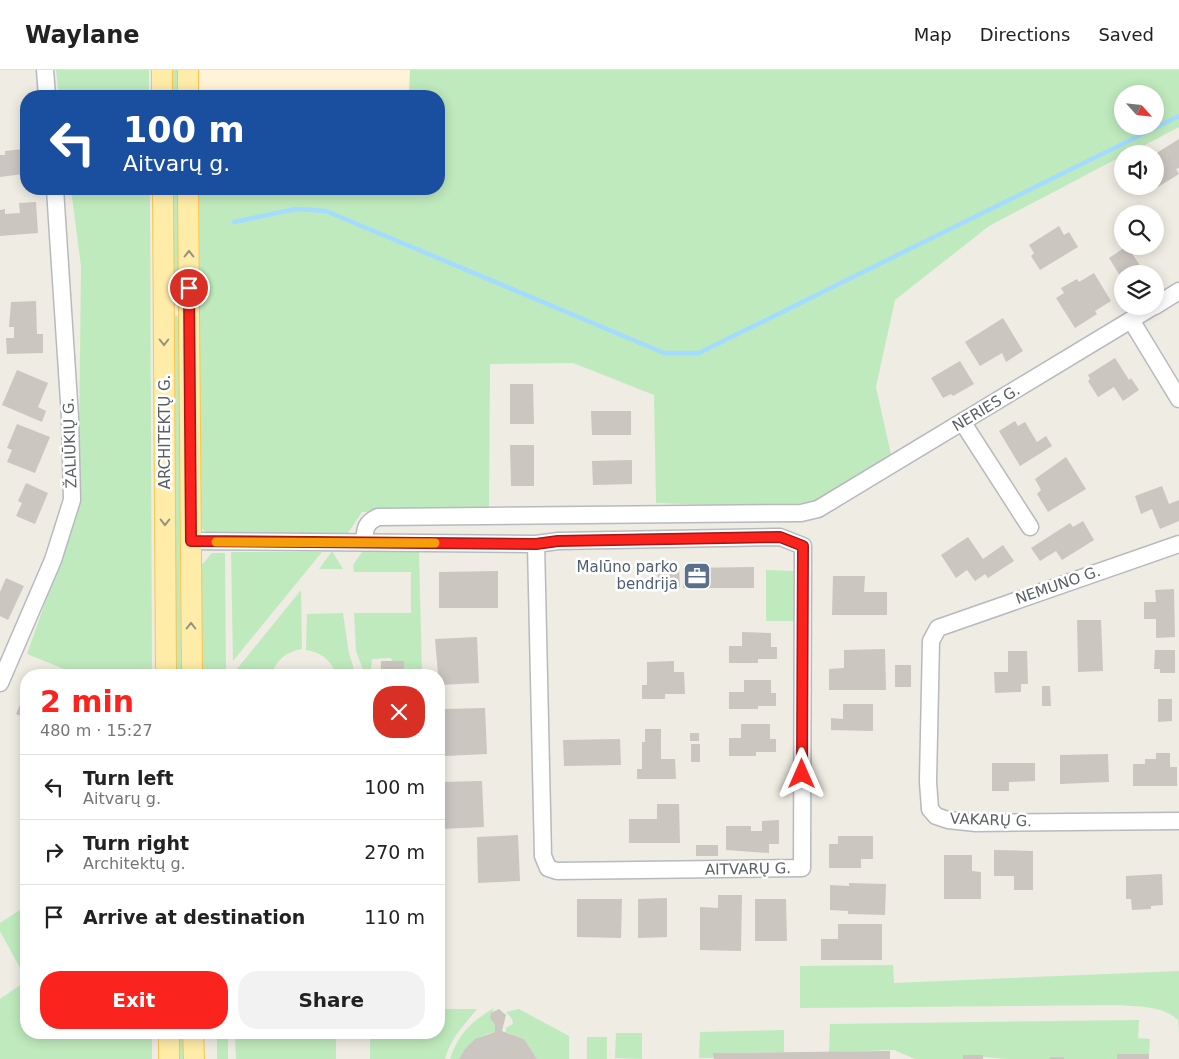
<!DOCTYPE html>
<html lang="en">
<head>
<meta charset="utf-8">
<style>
	:root { --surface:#fff; --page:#f2f2f2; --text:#222; --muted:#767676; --line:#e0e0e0; --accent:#fb231e }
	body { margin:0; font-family:"DejaVu Sans",sans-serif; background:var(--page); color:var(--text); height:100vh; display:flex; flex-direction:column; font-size:19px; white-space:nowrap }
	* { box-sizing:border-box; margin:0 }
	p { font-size:16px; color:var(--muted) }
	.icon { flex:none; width:28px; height:28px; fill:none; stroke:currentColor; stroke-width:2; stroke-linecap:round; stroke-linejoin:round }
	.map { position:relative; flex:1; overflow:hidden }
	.details { position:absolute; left:20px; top:599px; width:425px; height:370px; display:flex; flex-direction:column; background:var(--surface); border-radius:20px; box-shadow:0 2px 12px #0003 }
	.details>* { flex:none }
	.top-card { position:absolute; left:20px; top:20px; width:425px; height:105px; border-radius:20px; box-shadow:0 2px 12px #0003; background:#1a4fa0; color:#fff; overflow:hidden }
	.needle { width:32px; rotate:117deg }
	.fabs { position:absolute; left:1114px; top:15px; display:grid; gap:10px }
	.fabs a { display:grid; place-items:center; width:50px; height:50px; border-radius:50%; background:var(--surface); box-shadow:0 2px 12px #0003; font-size:25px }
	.pin { position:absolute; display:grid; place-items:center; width:42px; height:42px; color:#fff; margin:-21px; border:2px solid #fff; border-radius:50%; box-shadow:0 1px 5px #0007 }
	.me { position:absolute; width:55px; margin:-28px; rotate:0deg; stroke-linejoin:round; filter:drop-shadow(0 0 4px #0008) }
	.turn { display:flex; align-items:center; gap:18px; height:105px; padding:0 20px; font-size:22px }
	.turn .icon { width:65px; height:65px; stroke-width:2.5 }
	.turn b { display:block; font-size:35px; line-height:42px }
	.round { display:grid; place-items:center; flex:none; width:52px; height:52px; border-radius:20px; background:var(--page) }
	.summary { display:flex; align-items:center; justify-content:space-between; height:85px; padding:0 20px }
	h1 { font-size:30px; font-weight:800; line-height:38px; color:var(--accent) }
	.cta { display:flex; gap:10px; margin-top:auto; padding:10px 20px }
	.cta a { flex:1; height:58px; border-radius:20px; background:var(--accent); color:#fff; font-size:20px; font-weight:800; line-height:58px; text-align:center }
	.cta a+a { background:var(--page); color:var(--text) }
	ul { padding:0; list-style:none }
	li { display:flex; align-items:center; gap:15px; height:65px; padding:0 20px; border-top:1px solid var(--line) }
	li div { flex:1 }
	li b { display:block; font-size:19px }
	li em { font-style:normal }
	header { display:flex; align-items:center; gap:30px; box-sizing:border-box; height:70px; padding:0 25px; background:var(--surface); border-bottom:1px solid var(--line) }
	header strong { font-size:24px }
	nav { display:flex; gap:28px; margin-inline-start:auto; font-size:18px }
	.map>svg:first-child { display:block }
</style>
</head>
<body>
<header>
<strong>Waylane</strong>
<nav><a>Map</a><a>Directions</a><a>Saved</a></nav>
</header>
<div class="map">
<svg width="1179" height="989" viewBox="0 0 1179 989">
	<rect width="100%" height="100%" fill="#efece3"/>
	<!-- commercial -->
	<path fill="#fff4d8" d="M200,0H410L409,26H199Z"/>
	<!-- green -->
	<g fill="#bfeabd" fill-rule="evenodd">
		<path d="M56,0H149V26H59Z"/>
		<rect x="171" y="0" width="7" height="26"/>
		<path d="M410,0H1179V57L1128,84H1122V86L989,156L895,230L876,317L892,389L812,432L772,437L656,433L654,325L573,293L490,294L489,437L362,442L346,466H211L200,457L199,119H439V26H409ZM1122,24H1155V56H1122Z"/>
		<path d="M71,119H150L152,605H79L27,584L80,433L79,374L81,196Z"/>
		<path d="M171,119H178V225L174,228L172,226Z"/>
		<path d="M176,245L179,248L181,605H175L172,249Z"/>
		<path d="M332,481L343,499H319Z"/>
		<path d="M231,482H322L233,591Z"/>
		<path d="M362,482H419L422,605H404V591H392L391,588L372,589L370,605H365L356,581L354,543H411V502H354L353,495Z"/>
		<path d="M212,483H225L226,605H202L201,496Z"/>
		<path d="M766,500L794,501V551H766Z"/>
		<path d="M301,520L302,579C285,582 277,590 271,605H232Z"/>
		<path d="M343,543L349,584L356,605H337C330,590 323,583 306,580L307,544Z"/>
		<path d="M26,836V909L0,861V853Z"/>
		<path d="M893,895L894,913L1179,901V960L1178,950C1162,935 1138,937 1117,935L800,938V896Z"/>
		<path d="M26,911V962L152,963V989H0V929Z"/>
		<path d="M494,938L490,948L495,955V962C478,965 468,974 459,989H450C458,964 472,951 494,938Z"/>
		<path d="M439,939H477C464,955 450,969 445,989H370V963L439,962Z"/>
		<path d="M519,939L569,966V989H537L524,969L506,962V958L513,954L512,949L506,942Z"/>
		<path d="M1139,950L1138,968L1150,969L1149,984H1117V989H1006L963,985V989H915L894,980L829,982L830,954Z"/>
		<path d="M784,960V982L714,983V988H699L700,962Z"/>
		<rect x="177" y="963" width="7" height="26"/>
		<path d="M235,963H336V989H236Z"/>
		<path d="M616,963H642V989L615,988Z"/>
		<rect x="217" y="966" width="11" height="23"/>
		<rect x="587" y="967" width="20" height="22"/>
	</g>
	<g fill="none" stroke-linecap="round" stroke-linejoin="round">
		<!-- stream -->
		<path stroke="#a3dcff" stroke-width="4.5" d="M234,152L296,139L326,141L664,283H699L1179,46"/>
	</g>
	<!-- building -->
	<g fill="#cbc6c0">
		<path d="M1179,69V98L1176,99L1179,104L1158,117L1155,112V84Z"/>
		<path d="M24,79L25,92H21L23,104L0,107V85H5V81Z"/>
		<path d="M36,132L38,163L0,166V140L5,139V144L20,143L19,133Z"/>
		<path d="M1059,156L1064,165L1069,162L1078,177L1040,200L1031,186L1034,183L1029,175Z"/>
		<path d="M1127,176L1145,203L1122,204V209L1109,188Z"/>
		<path d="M1094,203L1111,231L1095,241L1097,244L1075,258L1056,228L1064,223L1061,218L1077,209L1079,212Z"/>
		<path d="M36,231L37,264H43V283L7,284L6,268H14V257H9L11,232Z"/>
		<path d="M1003,248L1023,281L1006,292L1002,283L980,296L965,272Z"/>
		<path d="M1115,288L1129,310L1131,308L1139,320L1123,331L1114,317L1098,327L1088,311L1090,309L1088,305Z"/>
		<path d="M960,291L974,314L953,326L951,324L943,328L931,308Z"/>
		<path d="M17,300L48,313L38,337L46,341L42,352L2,335Z"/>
		<path d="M510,314H533L534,354H510Z"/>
		<path d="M591,341H631V365H592Z"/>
		<path d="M1015,351L1018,356L1025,352L1037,372L1046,366L1052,376L1020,396L999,361Z"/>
		<path d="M17,354L50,367L35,403L7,392L12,380L7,378Z"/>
		<path d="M510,375H534V416H511Z"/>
		<path d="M1066,387L1086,419L1048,442L1037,424L1041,420L1035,409Z"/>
		<path d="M632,390V414L593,415L592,391Z"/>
		<path d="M26,413L48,423L35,454L16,446L22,433L18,431Z"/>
		<path d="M1162,416L1169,434L1179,430V451L1160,459L1152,439L1141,444L1135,426Z"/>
		<path d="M1083,451L1094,470L1062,490L1056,481L1040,491L1031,478L1070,453L1073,457Z"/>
		<path d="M968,467L983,489L1003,475L1014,491L988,508L985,504L975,511L967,500L956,508L941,485Z"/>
		<path d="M679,497L680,517H658L657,498Z"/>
		<path d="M754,497V518H683V498Z"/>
		<path d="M498,501V538H439V502Z"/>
		<path d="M833,506H865L864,522H887V545H832Z"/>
		<path d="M6,508L24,516L8,550L0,546V522Z"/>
		<path d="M1174,519L1175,567L1156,568V549H1144V532H1156L1155,520Z"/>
		<path d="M1077,550H1101L1103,601L1078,602Z"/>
		<path d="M742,562L771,563V577H777V589H758V593H729V576H742Z"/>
		<path d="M477,567L479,613L439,615L435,569Z"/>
		<path d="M885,579L886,620H829V599L844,598V580Z"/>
		<path d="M1155,580H1175V603H1160V599H1154Z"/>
		<path d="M1008,581H1027L1028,614H1021V622L995,623L994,602H1008Z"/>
		<rect x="381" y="591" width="23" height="14"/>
		<path d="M674,591V602H684L685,624H665V629H642V615H647V592Z"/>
		<rect x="895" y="595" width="16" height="22"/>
		<path d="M744,610H771V623H776V636H758V639H729V622H744Z"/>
		<path d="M1042,616H1050L1051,636H1042Z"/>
		<path d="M26,620V648L16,644Z"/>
		<path d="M1158,629H1172V651L1158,652Z"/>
		<path d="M843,634H873V661L831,660V648L843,649Z"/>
		<path d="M485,638L487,684L445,686L444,639Z"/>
		<path d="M741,654H770V669H776V682H756V686H729V668H741Z"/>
		<path d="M645,659H661V689H675L676,709H637V699H642V672H645Z"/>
		<rect x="690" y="663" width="9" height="8"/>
		<path d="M620,669L621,695L564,696L563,670Z"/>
		<rect x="691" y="674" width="9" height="18"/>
		<path d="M1156,683H1170V697H1177V716H1133V694H1145V689H1156Z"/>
		<path d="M1108,684L1109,712L1060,714V685Z"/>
		<path d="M992,693H1035V711L1009,712V721H992Z"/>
		<path d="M482,711L484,757L442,759L441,712Z"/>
		<path d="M657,734H679L680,773H629V749H657Z"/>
		<path d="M779,750V774H769V783L726,780V756H751V761H762V751Z"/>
		<path d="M518,765L520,811L478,813L477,767Z"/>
		<path d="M838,766H873V789H861V798H829V774H838Z"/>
		<rect x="696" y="775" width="22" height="11"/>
		<path d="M994,780L1033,781V820H1014V806H994Z"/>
		<path d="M944,785H972V801L981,802V829H944Z"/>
		<path d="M1162,804L1163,835L1151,836V839L1132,840L1131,829H1126V806Z"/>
		<path d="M849,813L886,814L885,845L848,844V841L830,840V815L849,816Z"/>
		<path d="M718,825H742L741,881L700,880V837L718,838Z"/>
		<path d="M667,828V867L638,868V829Z"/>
		<path d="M577,829H622L621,868L577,867Z"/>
		<path d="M755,829H786L787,871H755Z"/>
		<path d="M838,854H882V890H821V869H838Z"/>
		<path d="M499,939L506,945L502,961L524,969L537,989H459L465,979L475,969L495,962V955L490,948L491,943Z"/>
		<path d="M890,981V989H714L713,983Z"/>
		<rect x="1117" y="984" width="32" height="5"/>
		<rect x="963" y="985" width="20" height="4"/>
		<rect x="1050" y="987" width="14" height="2"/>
	</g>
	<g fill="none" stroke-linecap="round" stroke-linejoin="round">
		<!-- minor casing -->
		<g stroke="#b6babf" stroke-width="19">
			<g id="minor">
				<path d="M45,0L47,26"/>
				<path d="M1155,236L1179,221"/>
				<path d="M1131,250L1179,329"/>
				<path d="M963,353L1030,457"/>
				<path d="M191,471L536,474L558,471L780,467L803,476L802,798L557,801L548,798L543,786L536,474"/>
				<path d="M364,472C365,459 365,453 378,447L801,443L818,439L1154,236"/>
				<path d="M1179,474L938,558L931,571L928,712L930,739L936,746L948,750L976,753L1179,751"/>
				<path d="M0,613L53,490L72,430L70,347L55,119"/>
			</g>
		</g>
		<!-- major casing -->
		<g stroke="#ffc34c" stroke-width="22">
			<g id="major">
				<path d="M162,0V26"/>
				<path d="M188,0V26"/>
				<path d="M163,119L166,605"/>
				<path d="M188,119L192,605"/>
				<path d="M169,962V989"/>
				<path d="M193,962L194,989"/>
			</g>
		</g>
		<!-- minor -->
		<use href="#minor" stroke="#fff" stroke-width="16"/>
		<!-- major -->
		<use href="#major" stroke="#ffeca8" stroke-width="20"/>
	</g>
	<!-- one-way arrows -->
	<defs><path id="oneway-chevron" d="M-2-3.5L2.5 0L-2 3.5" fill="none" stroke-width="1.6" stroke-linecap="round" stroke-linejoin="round" transform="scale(1.25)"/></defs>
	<g stroke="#94917c">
		<use href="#oneway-chevron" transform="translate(189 184) rotate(-90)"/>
		<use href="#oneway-chevron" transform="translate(164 272) rotate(90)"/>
		<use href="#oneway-chevron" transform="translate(165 452) rotate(90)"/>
		<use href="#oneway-chevron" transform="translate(191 556) rotate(-90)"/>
	</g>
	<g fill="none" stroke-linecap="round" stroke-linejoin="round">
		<!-- route casing -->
		<g stroke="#a31714" stroke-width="12">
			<path id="route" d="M189,218L191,471L536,474L558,471L780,467L803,476L802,704"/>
		</g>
		<!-- route -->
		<use href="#route" stroke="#fb231e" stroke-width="9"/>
		<!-- slow -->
		<path stroke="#f59e0b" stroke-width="9" d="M216,472L435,473"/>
	</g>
	<!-- icons -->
	<defs>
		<g id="office-square" transform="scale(1.4375)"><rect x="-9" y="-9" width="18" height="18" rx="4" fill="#5c6f8a" stroke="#fff"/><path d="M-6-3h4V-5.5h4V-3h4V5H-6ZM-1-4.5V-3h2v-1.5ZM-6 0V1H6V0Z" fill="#fff"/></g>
	</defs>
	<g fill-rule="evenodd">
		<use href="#office-square" x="697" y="506"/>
	</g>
	<g text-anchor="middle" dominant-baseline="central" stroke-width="5" stroke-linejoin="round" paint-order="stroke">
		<!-- street labels -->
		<g font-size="15" fill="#5b6065" stroke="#fff">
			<text transform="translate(986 338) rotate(-31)">NERIES G.</text>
			<text transform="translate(165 362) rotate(-90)">ARCHITEKTŲ G.</text>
			<text transform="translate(70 373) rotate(-92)">ŽALIŪKIŲ G.</text>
			<text transform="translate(1058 515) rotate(-19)">NEMUNO G.</text>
			<text transform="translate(991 750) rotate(2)">VAKARŲ G.</text>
			<text transform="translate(748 799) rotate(-1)">AITVARŲ G.</text>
		</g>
		<!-- service labels -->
		<g font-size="15" fill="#4e5e75" stroke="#fff" text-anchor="end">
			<text x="678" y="497">Malūno parko<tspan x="678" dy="17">bendrija</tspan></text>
		</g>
	</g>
</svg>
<div class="fabs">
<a><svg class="needle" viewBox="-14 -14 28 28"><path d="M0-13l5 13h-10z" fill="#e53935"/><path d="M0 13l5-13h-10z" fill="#767676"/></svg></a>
<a><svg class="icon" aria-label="sound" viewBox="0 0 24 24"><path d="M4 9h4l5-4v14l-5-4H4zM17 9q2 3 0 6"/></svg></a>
<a><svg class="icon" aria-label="search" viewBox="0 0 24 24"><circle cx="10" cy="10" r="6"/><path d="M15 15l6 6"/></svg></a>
<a><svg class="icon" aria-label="layers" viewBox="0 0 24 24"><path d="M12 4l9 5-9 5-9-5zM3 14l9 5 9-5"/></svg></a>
</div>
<div class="pin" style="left:189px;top:218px;background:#d93025"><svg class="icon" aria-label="arrive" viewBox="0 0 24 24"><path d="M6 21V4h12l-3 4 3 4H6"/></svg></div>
<svg class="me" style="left:802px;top:704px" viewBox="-20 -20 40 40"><path d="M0-17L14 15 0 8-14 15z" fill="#fb231e" stroke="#fff" stroke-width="4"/></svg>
<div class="top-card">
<div class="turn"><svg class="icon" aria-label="left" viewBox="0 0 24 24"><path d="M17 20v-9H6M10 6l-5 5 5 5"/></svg><div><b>100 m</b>Aitvarų g.</div></div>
</div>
<section class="details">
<div class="summary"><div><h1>2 min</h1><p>480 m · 15:27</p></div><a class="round" style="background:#d93025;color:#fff"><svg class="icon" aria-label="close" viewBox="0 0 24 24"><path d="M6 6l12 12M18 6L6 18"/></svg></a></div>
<ul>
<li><svg class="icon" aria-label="left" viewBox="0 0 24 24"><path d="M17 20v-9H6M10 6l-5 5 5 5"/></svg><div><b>Turn left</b><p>Aitvarų g.</p></div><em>100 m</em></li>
<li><svg class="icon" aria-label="right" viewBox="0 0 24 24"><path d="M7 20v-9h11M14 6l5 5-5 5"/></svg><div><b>Turn right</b><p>Architektų g.</p></div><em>270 m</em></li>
<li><svg class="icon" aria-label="arrive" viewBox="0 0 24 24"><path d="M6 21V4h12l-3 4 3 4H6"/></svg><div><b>Arrive at destination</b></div><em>110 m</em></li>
</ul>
<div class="cta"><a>Exit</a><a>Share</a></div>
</section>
</div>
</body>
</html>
